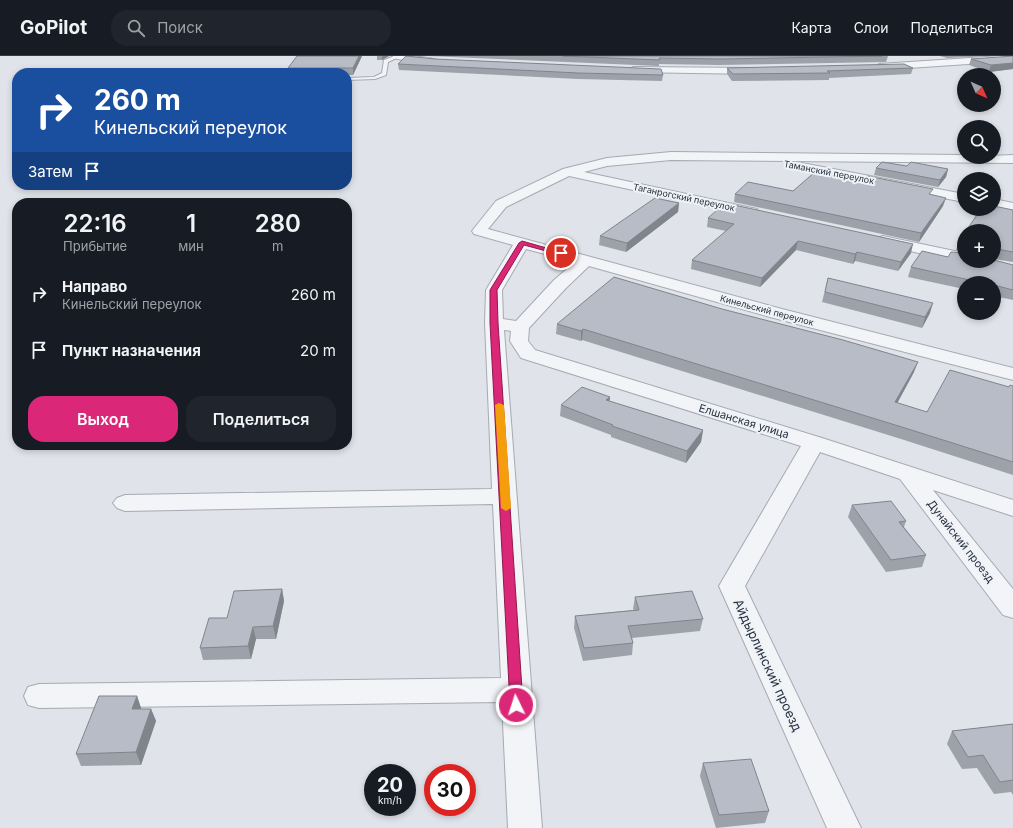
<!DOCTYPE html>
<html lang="ru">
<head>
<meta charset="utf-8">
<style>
	:root { --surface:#171b24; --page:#20242c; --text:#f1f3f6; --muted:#9ea1a6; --line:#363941; --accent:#db2777 }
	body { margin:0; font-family:Inter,sans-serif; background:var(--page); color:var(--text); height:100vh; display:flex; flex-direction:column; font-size:15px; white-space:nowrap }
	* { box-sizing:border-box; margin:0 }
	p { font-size:13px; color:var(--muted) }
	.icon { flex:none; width:22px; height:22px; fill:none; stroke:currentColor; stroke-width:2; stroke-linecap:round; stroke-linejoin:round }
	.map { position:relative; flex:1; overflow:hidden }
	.side { position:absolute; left:12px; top:142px; width:340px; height:252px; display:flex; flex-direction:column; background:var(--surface); border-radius:16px; box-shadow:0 2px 6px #0003 }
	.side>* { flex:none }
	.guide { position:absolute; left:12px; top:12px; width:340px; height:122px; border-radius:16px; box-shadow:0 2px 6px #0003; background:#1a4fa0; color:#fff; overflow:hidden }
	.needle { width:26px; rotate:135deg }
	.buttons { position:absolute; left:957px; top:12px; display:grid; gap:8px }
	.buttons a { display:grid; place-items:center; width:44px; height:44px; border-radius:50%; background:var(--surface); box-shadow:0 2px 6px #0003; font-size:20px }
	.speed { position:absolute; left:364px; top:708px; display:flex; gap:8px; font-size:20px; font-weight:700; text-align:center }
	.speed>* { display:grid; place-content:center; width:52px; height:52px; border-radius:50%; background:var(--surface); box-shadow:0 2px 6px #0003; line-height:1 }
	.speed small { font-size:10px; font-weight:400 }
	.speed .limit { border:6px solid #d22; background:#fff; color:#111 }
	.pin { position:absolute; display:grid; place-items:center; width:34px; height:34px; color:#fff; margin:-17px; border:2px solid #fff; border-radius:50%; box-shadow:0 1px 4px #0007 }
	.me { position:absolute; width:44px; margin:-22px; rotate:356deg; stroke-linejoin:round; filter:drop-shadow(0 0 3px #0008) }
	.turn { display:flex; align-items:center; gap:14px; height:84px; padding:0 16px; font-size:18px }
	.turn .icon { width:52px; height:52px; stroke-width:2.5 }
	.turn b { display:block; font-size:28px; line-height:34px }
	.then { display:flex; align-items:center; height:38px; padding:0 16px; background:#0003; gap:8px; font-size:15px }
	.eta { display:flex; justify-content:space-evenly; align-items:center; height:68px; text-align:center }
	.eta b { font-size:24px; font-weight:600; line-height:28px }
	.primary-button { display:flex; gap:8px; margin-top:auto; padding:8px 16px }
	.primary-button a { flex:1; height:46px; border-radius:16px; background:var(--accent); color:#fff; font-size:16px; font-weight:600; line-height:46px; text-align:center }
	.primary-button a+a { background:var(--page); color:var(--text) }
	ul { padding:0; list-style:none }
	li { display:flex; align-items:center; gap:12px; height:56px; padding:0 16px }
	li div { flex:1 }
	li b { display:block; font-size:15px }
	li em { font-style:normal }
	header { display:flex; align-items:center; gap:24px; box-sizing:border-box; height:56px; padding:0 20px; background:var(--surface); border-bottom:1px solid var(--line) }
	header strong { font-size:19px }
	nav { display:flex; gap:22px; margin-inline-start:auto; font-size:14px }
	.search { width:280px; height:36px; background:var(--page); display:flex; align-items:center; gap:10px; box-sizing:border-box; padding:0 14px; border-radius:16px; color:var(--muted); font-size:15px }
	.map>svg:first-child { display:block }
</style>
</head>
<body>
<header>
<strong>GoPilot</strong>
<div class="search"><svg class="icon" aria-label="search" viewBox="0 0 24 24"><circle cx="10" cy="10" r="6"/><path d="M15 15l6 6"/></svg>Поиск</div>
<nav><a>Карта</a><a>Слои</a><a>Поделиться</a></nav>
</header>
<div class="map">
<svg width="1013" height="772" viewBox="0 0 1013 772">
	<rect width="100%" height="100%" fill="#e0e3e9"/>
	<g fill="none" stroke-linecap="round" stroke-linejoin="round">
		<!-- service casing -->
		<g stroke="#a5aab3" stroke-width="2">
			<g id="service">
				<path d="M395,0L399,1L388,6L386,19L375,23L347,24V22L374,21L382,17L384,4Z"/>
				<path d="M206,14L227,17H104L106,16Z"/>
			</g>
		</g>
		<!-- minor casing -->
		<g stroke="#a5aab3" stroke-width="2">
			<g id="minor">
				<path d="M392,0C403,0 431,0 439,5L434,8L397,3Z"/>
				<path d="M1001,0H1013V5L879,14L874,11L879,8Z"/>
				<path d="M633,11L756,12L761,15L756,18L630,16L628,14Z"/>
				<path d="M671,96L964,99V101L1013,99V107L671,104L607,110L584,116L752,152L757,153L759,156L757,159L752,160L569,120L506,151L488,173L782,253L1013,312V324L770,261L589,210L566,232L529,272L528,285L535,294L822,382L1013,444V460L933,434L1013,533V562L1003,559L900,423L820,396L745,530L861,772H827L719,530L801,390L521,302L510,285L511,275L504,274L542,772H508L502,646L39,652L28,649L24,640L28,631L39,628L501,622L493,448L125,455L117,452L113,447L117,442L125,439L492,433L485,267L486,234L513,189L474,178L472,175L496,145L563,113L607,102ZM526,193L575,206L554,224L516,265L503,263L502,234Z"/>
				<path d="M802,107L964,138V146L797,114L796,111Z"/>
				<path d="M994,143L1013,147V155L994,151Z"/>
				<path d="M883,180L964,197V205H970L964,207L878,188L875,185L878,182Z"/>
			</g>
		</g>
		<!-- service -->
		<use href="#service" fill="#f2f4f7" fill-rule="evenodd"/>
		<!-- minor -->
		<use href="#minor" fill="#f2f4f7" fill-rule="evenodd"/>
	</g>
	<!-- wall -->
	<g fill="#9da2aa">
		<path d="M362,0L353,19H347V17H289L288,12Z"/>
		<path d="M377,0H389L382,4H377Z"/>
		<path d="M428,0H888L886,6L719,9L659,8V10Z"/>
		<path d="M940,0H991L947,2Z"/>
		<path d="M1013,0V13L989,16L969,9L971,3Z"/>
		<path d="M435,3L663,19L662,25L578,23L399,14L398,8Z"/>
		<path d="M727,12H913L911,18L829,22V24L732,25L727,18Z"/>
		<path d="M907,110L948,113L946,121L938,131L874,119L876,112Z"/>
		<path d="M793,135L931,138L943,150L919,186L734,146L735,138Z"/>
		<path d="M679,147L678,156L626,196L599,189L600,180Z"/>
		<path d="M1013,154V206L994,203V175Z"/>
		<path d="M708,162L911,197L898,215L855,205L853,208L796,194L760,231L691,213L692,204L726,175L707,171Z"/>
		<path d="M964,178V196L956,194L959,185Z"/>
		<path d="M948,201L1013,209V244L994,240V227H964V233L908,221L911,211Z"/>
		<path d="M828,222L930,257L922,272L822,246Z"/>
		<path d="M557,268L914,316L897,347L927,356L1013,330V419L901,383L582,284L581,285L556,278Z"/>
		<path d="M610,341L609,345L703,374L701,386L686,407L611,381V379L560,360L561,349Z"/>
		<path d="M852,449L906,465L904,471L926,499L922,511L886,516L848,461Z"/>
		<path d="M282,533L284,545L276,583H256L251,603L203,604L200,592L227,562Z"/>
		<path d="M635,541L703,563L700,575L632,582L633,587L632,599L583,605L574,572L575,560L634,554L633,553Z"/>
		<path d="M137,640L141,652V653H151L156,665L141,709L81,710L76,698Z"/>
		<path d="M1013,668V739L1011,736L994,738L977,712L962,713L947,688L952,675Z"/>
		<path d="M703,707L769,755L765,767L716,772L700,720Z"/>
	</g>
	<!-- shaded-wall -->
	<g fill="#80848b">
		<path d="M359,0H362L353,19V12Z"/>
		<path d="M382,0H389L382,4Z"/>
		<path d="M1013,7V13L989,16L991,9Z"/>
		<path d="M948,113L946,121L938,131L940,124Z"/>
		<path d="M946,142L943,150L919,186L921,177Z"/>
		<path d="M679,147L678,156L626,196L627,187Z"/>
		<path d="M798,185L796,194L760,231L762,222Z"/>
		<path d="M913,188L911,197L898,215L901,206Z"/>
		<path d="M857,196L855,205L853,208L855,198Z"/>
		<path d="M933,247L930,257L922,272L925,261Z"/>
		<path d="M583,273L582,284L581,285V275Z"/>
		<path d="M918,306L914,316L892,357L895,346Z"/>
		<path d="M610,341L609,352L606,344Z"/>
		<path d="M703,374L701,386L686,407L687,395Z"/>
		<path d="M282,533L284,545L276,583L273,570Z"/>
		<path d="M253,571L256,583L251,603L248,590Z"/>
		<path d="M137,640L141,652L136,666L132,653Z"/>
		<path d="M151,653L156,665L141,709L136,696Z"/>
	</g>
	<!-- building -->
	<g fill="#b7bcc6" stroke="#80848b">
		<path d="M297,0H359L353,12H288Z"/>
		<path d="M406,0L435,3L661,13L663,19L578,17L398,8Z"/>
		<path d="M563,0H882L720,3L659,2L660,4Z"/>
		<path d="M1013,0V7L991,9L971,3Z"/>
		<path d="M904,8L913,12L827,15L830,17L733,18L727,12Z"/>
		<path d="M882,106L907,110L911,106L948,113L940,124L876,112Z"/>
		<path d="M816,115L863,124L867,120L933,133L929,138L946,142L921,177L735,138L748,126L793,135Z"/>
		<path d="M655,142L679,147L627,187L600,180Z"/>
		<path d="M725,147L913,188L901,206L857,196L855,198L798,185L762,222L692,204L734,168L708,162Z"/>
		<path d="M994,150L1013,154V196L997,193H994V175H966L981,153H994Z"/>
		<path d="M964,178V186L959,185Z"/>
		<path d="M922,195L948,201L951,196L964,197V205H994V204L1013,209V234L994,229V227H983L911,211Z"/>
		<path d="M614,221L722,253L843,284L918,306L895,346L927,356L950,314L1009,331L1010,329L1013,330V406L905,372L583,273L581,275L557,268Z"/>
		<path d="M828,222L933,247L925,261L825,236Z"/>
		<path d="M582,331L610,341L606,344L703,374L687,395L612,370L613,369L561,349Z"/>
		<path d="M891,445L906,465L899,466L926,499L891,504L852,449Z"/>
		<path d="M282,533L273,570L253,571L248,590L200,592L209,562H227L234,535Z"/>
		<path d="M692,535L703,563L628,570L633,587L584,592L575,560L639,554L635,541Z"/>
		<path d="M99,640H137L132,653H151L136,696L76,698Z"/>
		<path d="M1013,668V724L1000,726L983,699L968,701L952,675Z"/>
		<path d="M751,703L769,755L719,759L703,707Z"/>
	</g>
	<!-- route -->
	<path fill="#db2777" stroke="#8e194d" d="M522,185L564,197L561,199L524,189L497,234L498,267L523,649L521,653L516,654L512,653L510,649L490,267V234L519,187Z"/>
	<!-- slow -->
	<path fill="#f59e0b" d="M499,347L504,349L511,452L506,455L501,452L495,349Z"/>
	<g text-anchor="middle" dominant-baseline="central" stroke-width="4" stroke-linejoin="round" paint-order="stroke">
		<!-- far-street labels -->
		<g font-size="9" fill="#283140" stroke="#eff2f6">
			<text transform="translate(829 116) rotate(11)">Таманский переулок</text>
			<text transform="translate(684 141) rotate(12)">Таганрогский переулок</text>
			<text transform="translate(767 254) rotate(15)">Кинельский переулок</text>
		</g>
		<!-- street labels -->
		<g font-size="11" fill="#283140" stroke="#eff2f6">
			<text transform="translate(744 365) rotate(17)">Елшанская улица</text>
			<text transform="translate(961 485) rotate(52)">Дунайский проезд</text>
		</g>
		<!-- near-street labels -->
		<g font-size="13" fill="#283140" stroke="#eff2f6">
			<text transform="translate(768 609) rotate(65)">Айдырлинский проезд</text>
		</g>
	</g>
</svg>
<div class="buttons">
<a><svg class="needle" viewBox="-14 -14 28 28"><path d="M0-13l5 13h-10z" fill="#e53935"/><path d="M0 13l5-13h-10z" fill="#9ea1a6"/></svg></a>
<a><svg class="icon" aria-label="search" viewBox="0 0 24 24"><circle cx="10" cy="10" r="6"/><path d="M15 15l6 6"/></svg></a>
<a><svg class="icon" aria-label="layers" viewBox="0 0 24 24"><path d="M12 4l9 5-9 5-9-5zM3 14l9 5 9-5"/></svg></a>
<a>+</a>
<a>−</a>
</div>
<div class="speed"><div>20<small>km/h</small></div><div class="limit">30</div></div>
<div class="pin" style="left:561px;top:197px;background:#d93025"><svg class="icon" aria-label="arrive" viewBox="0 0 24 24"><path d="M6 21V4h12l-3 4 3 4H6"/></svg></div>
<svg class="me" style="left:516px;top:649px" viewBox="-20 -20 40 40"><circle r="17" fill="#db2777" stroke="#fff" stroke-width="3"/><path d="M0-11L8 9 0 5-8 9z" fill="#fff"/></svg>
<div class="guide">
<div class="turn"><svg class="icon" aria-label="right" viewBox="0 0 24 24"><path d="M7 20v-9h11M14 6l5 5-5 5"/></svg><div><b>260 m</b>Кинельский переулок</div></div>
<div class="then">Затем<svg class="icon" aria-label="arrive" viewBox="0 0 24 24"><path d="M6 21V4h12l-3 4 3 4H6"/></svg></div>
</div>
<section class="side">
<div class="eta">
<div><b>22:16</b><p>Прибытие</p></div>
<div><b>1</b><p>мин</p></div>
<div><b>280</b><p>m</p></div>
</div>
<ul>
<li><svg class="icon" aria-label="right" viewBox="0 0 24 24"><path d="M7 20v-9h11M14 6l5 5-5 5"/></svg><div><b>Направо</b><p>Кинельский переулок</p></div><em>260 m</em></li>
<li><svg class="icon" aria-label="arrive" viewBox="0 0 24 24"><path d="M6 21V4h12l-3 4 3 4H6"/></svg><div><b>Пункт назначения</b></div><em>20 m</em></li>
</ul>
<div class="primary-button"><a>Выход</a><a>Поделиться</a></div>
</section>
</div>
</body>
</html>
